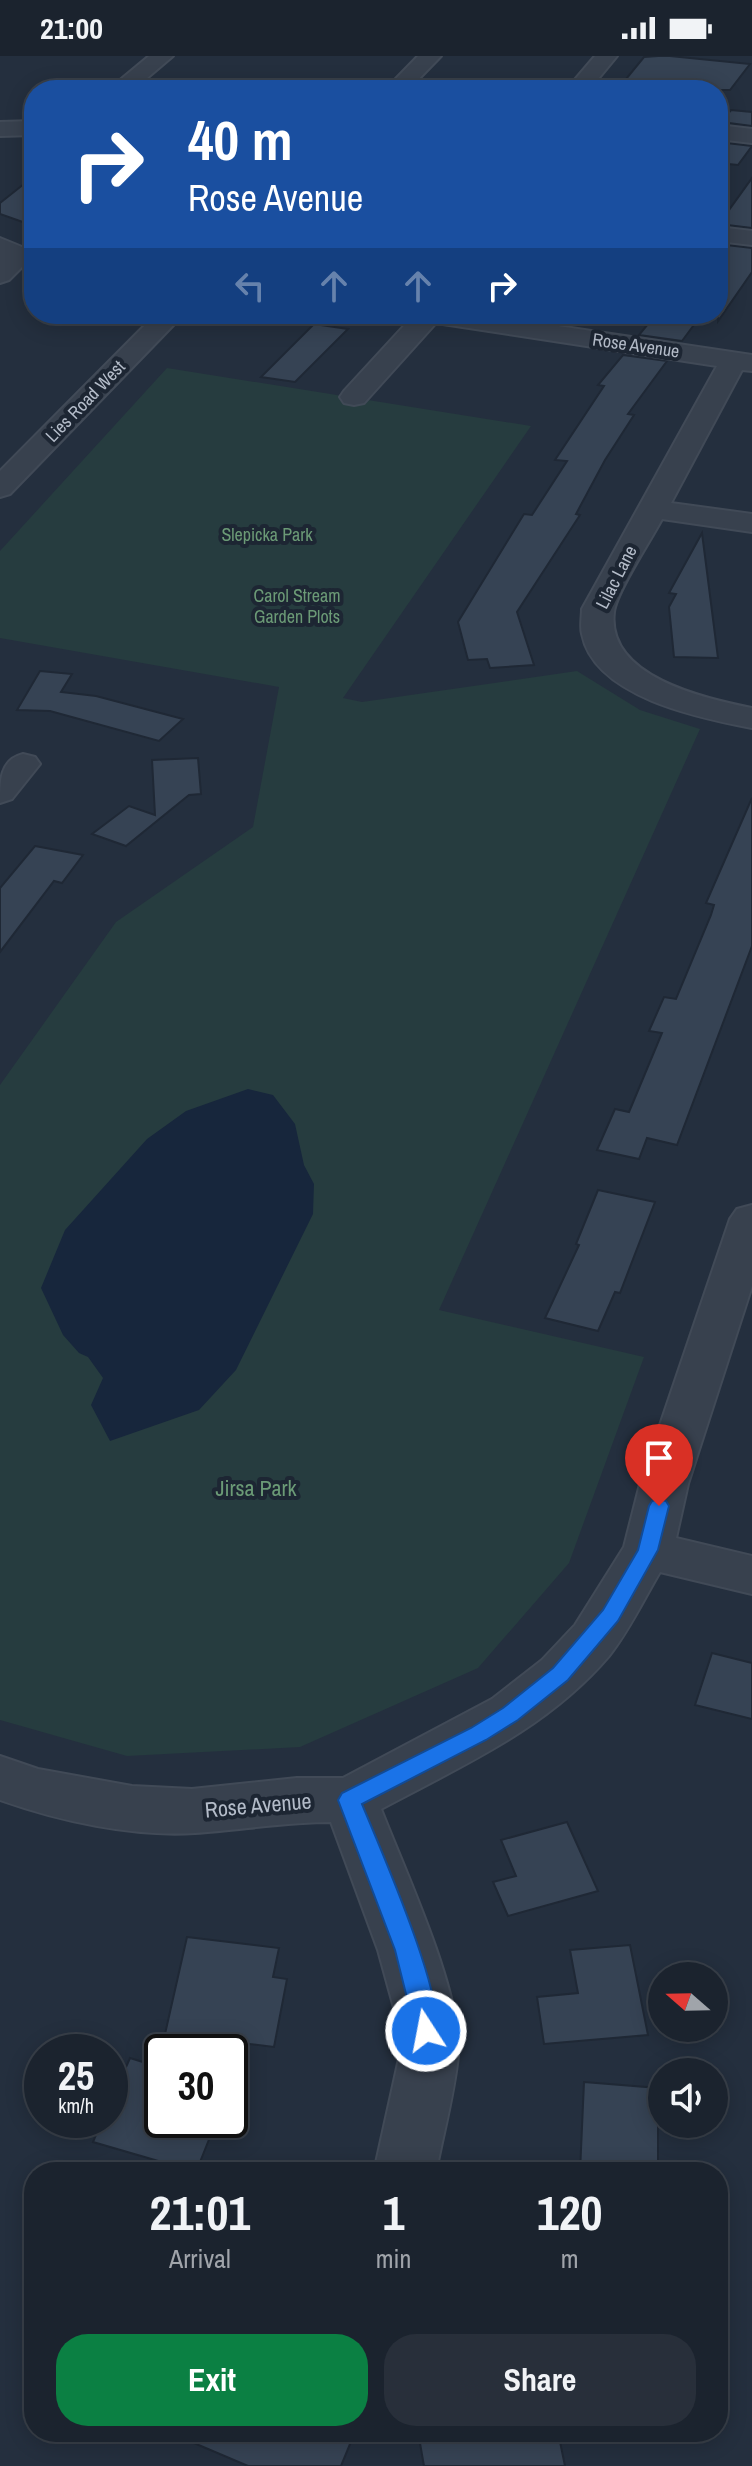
<!DOCTYPE html>
<html lang="en">
<head>
<meta charset="utf-8">
<style>
	:root { --surface:#1b232e; --page:#282f3a; --text:#f1f3f6; --muted:#a0a4aa; --line:#39404a; --accent:#0b8043 }
	body { margin:0; font-family:"Archivo Narrow",sans-serif; background:var(--page); color:var(--text); height:100vh; display:flex; flex-direction:column; font-size:30px; white-space:nowrap }
	* { box-sizing:border-box; margin:0 }
	p { font-size:26px; color:var(--muted) }
	.icon { flex:none; width:44px; height:44px; fill:none; stroke:currentColor; stroke-width:2; stroke-linecap:round; stroke-linejoin:round }
	.map { position:relative; flex:1; overflow:hidden }
	.details { position:absolute; left:24px; top:2106px; width:704px; height:280px; display:flex; flex-direction:column; background:var(--surface); border-radius:32px; box-shadow:0 4px 20px #0003,0 0 0 2px var(--line) }
	.details>* { flex:none }
	.guide { position:absolute; left:24px; top:24px; width:704px; height:244px; border-radius:32px; box-shadow:0 4px 20px #0003,0 0 0 2px var(--line); background:#1a4fa0; color:#fff; overflow:hidden }
	.needle { width:52px; rotate:290deg }
	.fabs { position:absolute; left:648px; top:1906px; display:grid; gap:16px }
	.fabs a { display:grid; place-items:center; width:80px; height:80px; border-radius:50%; background:var(--surface); box-shadow:0 4px 20px #0003,0 0 0 2px var(--line); font-size:40px }
	.speed { position:absolute; left:24px; top:1978px; display:flex; gap:16px; font-size:40px; font-weight:700; text-align:center }
	.speed>* { display:grid; place-content:center; width:104px; height:104px; border-radius:50%; background:var(--surface); box-shadow:0 4px 20px #0003,0 0 0 2px var(--line); line-height:1 }
	.speed small { font-size:20px; font-weight:400 }
	.speed .limit { border:4px solid #111; border-radius:12px; background:#fff; color:#111 }
	.pin { position:absolute; display:grid; place-items:center; width:68px; height:68px; color:#fff; margin:-82px -34px; border-radius:50% 50% 50% 0; rotate:-45deg; box-shadow:0 0 8px #0007 }
	.pin .icon { rotate:45deg }
	.me { position:absolute; width:88px; margin:-44px; rotate:349deg; stroke-linejoin:round; filter:drop-shadow(0 0 6px #0008) }
	.turn { display:flex; align-items:center; gap:28px; height:168px; padding:0 32px; font-size:36px }
	.turn .icon { width:104px; height:104px; stroke-width:2.5 }
	.turn b { display:block; font-size:56px; line-height:68px }
	.lanes { display:flex; align-items:center; height:76px; padding:0 32px; background:#0003; justify-content:center; gap:40px; direction:ltr }
	.lanes .off { opacity:.35 }
	.eta { display:flex; justify-content:space-evenly; align-items:center; height:136px; text-align:center }
	.eta b { font-size:48px; font-weight:700; line-height:56px }
	.primary-button { display:flex; gap:16px; margin-top:auto; padding:16px 32px }
	.primary-button a { flex:1; height:92px; border-radius:32px; background:var(--accent); color:#fff; font-size:32px; font-weight:700; line-height:92px; text-align:center }
	.primary-button a+a { background:var(--page); color:var(--text) }
	.status { display:flex; justify-content:space-between; align-items:center; height:56px; padding:0 40px; background:var(--surface); direction:ltr }
	.status svg { height:22px; fill:currentColor }
	.map>svg:first-child { display:block }
</style>
</head>
<body>
<div class="status"><b>21:00</b><svg viewBox="0 0 49 12"><path d="M0 12V9h3v3zM5 12V6h3v6zM10 12V3h3v9zM15 12V0h3v12zM26 1h20v11H26zM47 4h2v5h-2z"/></svg></div>
<div class="map">
<svg width="752" height="2410" viewBox="0 0 752 2410">
	<rect width="100%" height="100%" fill="#242f3e"/>
	<!-- green -->
	<path fill="#263c3f" d="M167,312L531,370L343,642L362,646L577,615L640,654L700,673L439,1254L644,1301L569,1507L478,1612L300,1691L127,1700L0,1664V1029L116,866L253,771L279,631L0,582V495Z"/>
	<!-- water -->
	<path fill="#17263c" d="M248,1033L273,1039L295,1068L304,1109L314,1128L313,1158L236,1314L199,1354L110,1385L91,1349L103,1322L88,1301L79,1297L63,1279L41,1232L65,1174L147,1083L186,1055Z"/>
	<!-- building -->
	<g fill="#364354" stroke="#1f2835" stroke-width="2">
		<path d="M658,0H670L750,8L730,34H617L644,1Z"/>
		<path d="M731,54L752,56V70L721,66Z"/>
		<path d="M718,86L752,90L738,109L718,107Z"/>
		<path d="M34,120V170L0,158V147Z"/>
		<path d="M752,122V172L719,168Z"/>
		<path d="M718,188L752,192V216L718,265Z"/>
		<path d="M656,258H702L682,285L639,279Z"/>
		<path d="M314,268L348,273L295,326L261,321Z"/>
		<path d="M623,299L667,305L628,358L634,359L605,404L576,458L580,459L517,556L534,609L490,612L487,603L468,604L458,566L524,458L532,459L567,405L555,404L604,330L598,329Z"/>
		<path d="M702,477L718,602L674,601L669,551L676,538L669,537Z"/>
		<path d="M40,615L72,618L61,636L96,640L183,663L159,685L50,655L17,654Z"/>
		<path d="M198,702L201,738L189,739L126,790L92,778L129,750L155,759L152,704Z"/>
		<path d="M752,742V890L677,1089L647,1082L639,1103L597,1094L615,1053L629,1056L662,977L649,975L664,941L676,943L711,859L714,849L706,847Z"/>
		<path d="M35,790L83,799L62,827L54,825L0,896V832Z"/>
		<path d="M598,1134L655,1146L620,1237L615,1236L598,1275L545,1262L579,1189L576,1188Z"/>
		<path d="M712,1597L752,1607V1663L695,1649Z"/>
		<path d="M567,1766L598,1835L508,1860L493,1826L516,1820L501,1784Z"/>
		<path d="M187,1881L279,1892L273,1921L287,1923L274,1991L165,1978Z"/>
		<path d="M630,1889L648,1979L544,1988L537,1941L578,1937L570,1894Z"/>
		<path d="M130,2002L162,2012V2064H173L212,2076L196,2116L93,2086L102,2064H110V2047Z"/>
		<path d="M584,2026L658,2032V2116H580Z"/>
		<path d="M168,2376H355L341,2410H248Z"/>
		<path d="M418,2376H558L565,2410H424Z"/>
	</g>
	<g fill="none" stroke-linecap="round" stroke-linejoin="round">
		<!-- minor casing -->
		<g stroke="#414a57" stroke-width="4">
			<g id="minor">
				<path d="M149,0H173L133,34H108Z"/>
				<path d="M418,0H441L408,34H385Z"/>
				<path d="M595,0H617L589,34H566Z"/>
				<path d="M34,65V79L0,80V66Z"/>
				<path d="M718,69L752,73V87L718,83Z"/>
				<path d="M718,171L752,175V189L718,185Z"/>
				<path d="M0,182L22,191L26,207L9,224L0,227Z"/>
				<path d="M156,258H184L10,438L0,441V415Z"/>
				<path d="M412,258H478L752,299V315L742,314L671,447L752,458V476L662,463C651,484 616,537 614,556C606,621 704,642 752,652V672C700,662 594,641 582,578C580,570 582,561 582,553L717,310L436,267L364,347L354,349L344,347L340,341L344,335L413,260Z"/>
				<path d="M23,698L35,701L40,708L12,743L0,747C0,724 0,704 23,698Z"/>
				<path d="M752,1149V1230L688,1428L676,1482L752,1500V1538L660,1516C644,1543 629,1575 609,1600C547,1673 463,1709 381,1753C404,1813 464,1940 458,2000C454,2039 443,2078 436,2116H374L400,1998L394,1952L378,1894L331,1766C285,1766 241,1774 195,1777C132,1781 59,1765 0,1744V1700L38,1713L132,1730L192,1733L297,1722H343L492,1643L542,1604L575,1569L624,1491L640,1428L730,1163L737,1153Z"/>
			</g>
		</g>
		<!-- minor -->
		<use href="#minor" fill="#38414e" fill-rule="evenodd"/>
	</g>
	<!-- route -->
	<path fill="#1a73e8" stroke="#114b97" stroke-width="2" d="M659,1443L666,1445L669,1450L658,1494L618,1565L568,1624L518,1664L486,1684L362,1748C378,1787 450,1950 435,1982L426,1986L417,1982L395,1894L338,1744L342,1737L471,1672L503,1652L553,1612L603,1554L638,1494L649,1450L652,1445Z"/>
	<g text-anchor="middle" dominant-baseline="central" stroke-width="8" stroke-linejoin="round" paint-order="stroke">
		<!-- far-street labels -->
		<g font-size="18" fill="#b4bcc9" stroke="#1d2633">
			<text transform="translate(636 289) rotate(8)">Rose Avenue</text>
			<text transform="translate(85 345) rotate(-46)">Lies Road West</text>
			<text transform="translate(616 521) rotate(-63)">Lilac Lane</text>
		</g>
		<!-- far-park labels -->
		<g font-size="18" fill="#6b9a76" stroke="#1d2633">
			<text x="267" y="478">Slepicka Park</text>
			<text x="297" y="539">Carol Stream<tspan x="297" dy="21">Garden Plots</tspan></text>
		</g>
		<!-- park labels -->
		<g font-size="22" fill="#6b9a76" stroke="#1d2633">
			<text x="256" y="1432">Jirsa Park</text>
		</g>
		<!-- street labels -->
		<g font-size="22" fill="#b4bcc9" stroke="#1d2633">
			<text transform="translate(258 1749) rotate(-5)">Rose Avenue</text>
		</g>
	</g>
</svg>
<div class="fabs">
<a><svg class="needle" viewBox="-14 -14 28 28"><path d="M0-13l5 13h-10z" fill="#e53935"/><path d="M0 13l5-13h-10z" fill="#a0a4aa"/></svg></a>
<a><svg class="icon" aria-label="sound" viewBox="0 0 24 24"><path d="M4 9h4l5-4v14l-5-4H4zM17 9q2 3 0 6"/></svg></a>
</div>
<div class="speed"><div>25<small>km/h</small></div><div class="limit">30</div></div>
<div class="pin" style="left:659px;top:1450px;background:#d93025"><svg class="icon" aria-label="arrive" viewBox="0 0 24 24"><path d="M6 21V4h12l-3 4 3 4H6"/></svg></div>
<svg class="me" style="left:426px;top:1975px" viewBox="-20 -20 40 40"><circle r="17" fill="#1a73e8" stroke="#fff" stroke-width="3"/><path d="M0-11L8 9 0 5-8 9z" fill="#fff"/></svg>
<div class="guide">
<div class="turn"><svg class="icon" aria-label="right" viewBox="0 0 24 24"><path d="M7 20v-9h11M14 6l5 5-5 5"/></svg><div><b>40 m</b>Rose Avenue</div></div>
<div class="lanes"><svg class="icon off" aria-label="left" viewBox="0 0 24 24"><path d="M17 20v-9H6M10 6l-5 5 5 5"/></svg><svg class="icon off" aria-label="ahead" viewBox="0 0 24 24"><path d="M12 20V5M6 11l6-6 6 6"/></svg><svg class="icon off" aria-label="ahead" viewBox="0 0 24 24"><path d="M12 20V5M6 11l6-6 6 6"/></svg><svg class="icon" aria-label="right" viewBox="0 0 24 24"><path d="M7 20v-9h11M14 6l5 5-5 5"/></svg></div>
</div>
<section class="details">
<div class="eta">
<div><b>21:01</b><p>Arrival</p></div>
<div><b>1</b><p>min</p></div>
<div><b>120</b><p>m</p></div>
</div>
<div class="primary-button"><a>Exit</a><a>Share</a></div>
</section>
</div>
</body>
</html>
